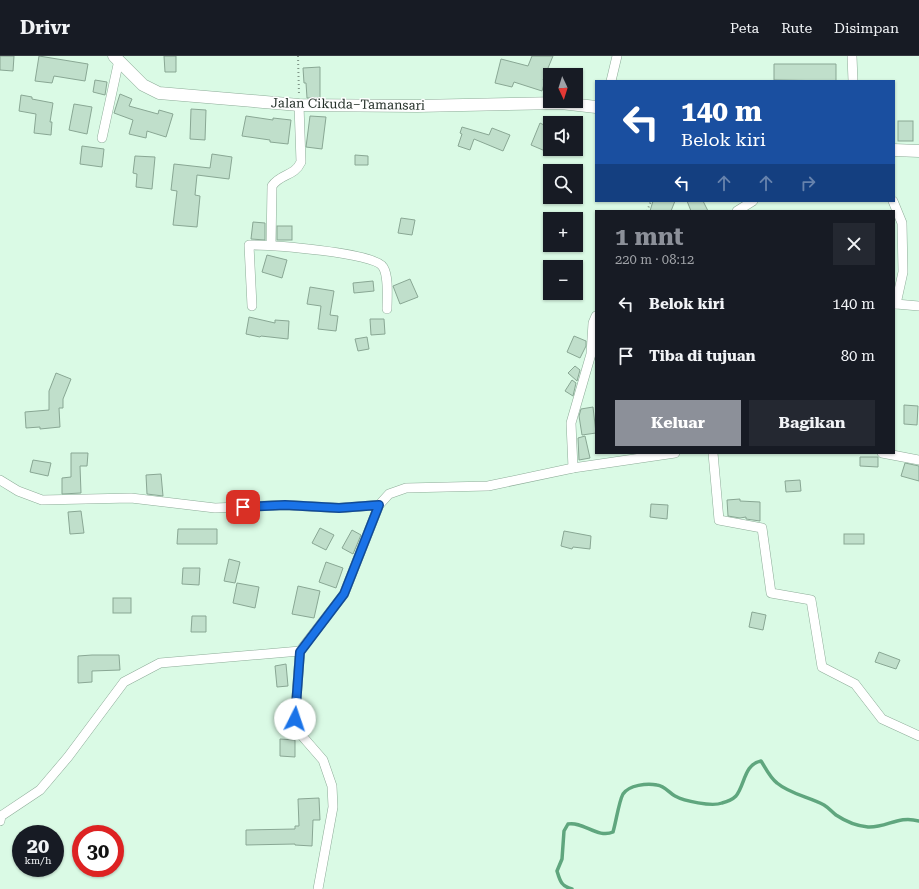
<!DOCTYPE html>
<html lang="id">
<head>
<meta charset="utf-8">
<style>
	:root { --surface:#171b24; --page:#242831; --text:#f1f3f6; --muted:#9ea1a6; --line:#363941; --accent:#8c9099 }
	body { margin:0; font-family:"Roboto Serif",serif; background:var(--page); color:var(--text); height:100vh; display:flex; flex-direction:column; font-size:15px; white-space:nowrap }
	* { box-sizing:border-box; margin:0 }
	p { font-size:13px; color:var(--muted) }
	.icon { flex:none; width:22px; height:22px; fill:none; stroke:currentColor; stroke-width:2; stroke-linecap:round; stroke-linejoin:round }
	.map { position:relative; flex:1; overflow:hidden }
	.details { position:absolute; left:595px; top:154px; width:300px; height:244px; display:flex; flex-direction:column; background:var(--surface); border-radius:0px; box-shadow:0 1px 3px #0004 }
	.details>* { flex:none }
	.hud { position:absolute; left:595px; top:24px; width:300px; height:122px; border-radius:0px; box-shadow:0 1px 3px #0004; background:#1a4fa0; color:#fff; overflow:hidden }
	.needle { width:26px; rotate:176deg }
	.controls { position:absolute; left:543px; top:12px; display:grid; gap:8px }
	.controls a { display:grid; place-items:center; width:40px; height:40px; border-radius:0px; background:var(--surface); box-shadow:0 1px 3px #0004; font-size:20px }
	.speed { position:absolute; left:12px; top:769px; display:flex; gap:8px; font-size:20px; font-weight:700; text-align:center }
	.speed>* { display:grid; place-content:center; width:52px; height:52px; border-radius:50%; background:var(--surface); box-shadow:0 1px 3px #0004; line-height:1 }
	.speed small { font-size:10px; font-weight:400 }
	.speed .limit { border:6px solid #d22; background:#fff; color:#111 }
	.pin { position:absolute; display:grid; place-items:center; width:34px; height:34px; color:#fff; margin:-17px; border-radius:8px; box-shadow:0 2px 6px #0006 }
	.me { position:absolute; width:44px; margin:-22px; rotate:4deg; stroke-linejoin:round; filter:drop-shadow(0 0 3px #0008) }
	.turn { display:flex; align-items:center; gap:14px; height:84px; padding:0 20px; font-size:18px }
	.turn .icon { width:52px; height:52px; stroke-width:2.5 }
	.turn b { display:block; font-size:28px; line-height:34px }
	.lanes { display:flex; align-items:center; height:38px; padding:0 20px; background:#0003; justify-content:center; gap:20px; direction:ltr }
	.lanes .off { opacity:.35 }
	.round { display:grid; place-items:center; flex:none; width:42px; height:42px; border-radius:0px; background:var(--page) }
	.headline { display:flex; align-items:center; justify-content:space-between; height:68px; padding:0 20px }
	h1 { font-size:24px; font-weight:700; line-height:30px; color:var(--accent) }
	.cta { display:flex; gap:8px; margin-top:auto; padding:8px 20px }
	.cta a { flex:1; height:46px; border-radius:0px; background:var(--accent); color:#fff; font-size:16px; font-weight:700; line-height:46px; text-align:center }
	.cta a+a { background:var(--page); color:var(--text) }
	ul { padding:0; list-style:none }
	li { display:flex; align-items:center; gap:12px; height:52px; padding:0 20px }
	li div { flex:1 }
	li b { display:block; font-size:15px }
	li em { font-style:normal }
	header { display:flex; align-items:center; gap:24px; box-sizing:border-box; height:56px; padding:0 20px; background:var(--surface); border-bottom:1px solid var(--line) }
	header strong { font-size:19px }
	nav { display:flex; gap:22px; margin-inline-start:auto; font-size:14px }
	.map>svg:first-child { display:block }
</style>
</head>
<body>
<header>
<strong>Drivr</strong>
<nav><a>Peta</a><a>Rute</a><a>Disimpan</a></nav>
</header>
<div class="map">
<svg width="919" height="833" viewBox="0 0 919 833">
	<rect width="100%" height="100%" fill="#dafae5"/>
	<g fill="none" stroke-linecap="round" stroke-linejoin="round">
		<!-- stream -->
		<path stroke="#5fa67e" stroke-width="3.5" d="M572,833C561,830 560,825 557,815L562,803L564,775L568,768C583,765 598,783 613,776C616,766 619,745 623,738C629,729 647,727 657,729C665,730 669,737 675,740C684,745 712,751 722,747C726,746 733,743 736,740C745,729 744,708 761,705C765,711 770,722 777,727C790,738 809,741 824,749C829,752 832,756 836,759C845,765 857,770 868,771C887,772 898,759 919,765"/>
	</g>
	<!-- building -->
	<g fill="#c0dfcb" stroke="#89a794">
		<path d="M0,0H14L13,15L0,14Z"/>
		<path d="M39,0L88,8L85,25L54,20L52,27L35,25Z"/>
		<path d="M164,0H176V16H165Z"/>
		<path d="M532,0H553L543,24L545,25L542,35L514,26L512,31L495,27L501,3L528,10Z"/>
		<path d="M774,8H836V25L774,24Z"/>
		<path d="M320,11V42H307L306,27H304L303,12Z"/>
		<path d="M95,24L107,26L105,39L93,36Z"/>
		<path d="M120,38L132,43L129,50L158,58L159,54L173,58L166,81L147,75L146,82L129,78L133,64L114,57Z"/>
		<path d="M21,39L32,41V43L53,47L50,66H52L51,79L34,77L36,58L19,55Z"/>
		<path d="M74,48L92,51L87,78L69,74Z"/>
		<path d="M191,53L206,54L205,84L190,83Z"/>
		<path d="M246,60L273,64V62L291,64L288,88L270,86V84L242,80Z"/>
		<path d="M310,60L326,61L322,93L306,91Z"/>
		<rect x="898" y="65" width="15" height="20"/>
		<path d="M540,67L550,72V97L531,89Z"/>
		<path d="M462,71L489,79L492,72L510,79L503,95L474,83L470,94L458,90L462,78L460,77Z"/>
		<path d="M82,90L104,93L102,111L80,108Z"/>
		<path d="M212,98L232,101L229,123L197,119L195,139L200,140L197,171L173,169L177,135L171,134L174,108L210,112Z"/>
		<path d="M355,99L368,100V109H355Z"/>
		<path d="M135,100L155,101L152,133L136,131L137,118L133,117Z"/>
		<path d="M653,145H675L671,155H650Z"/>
		<path d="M687,145H703L708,155H691Z"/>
		<path d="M401,162L415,164L412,179L398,177Z"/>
		<path d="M253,166L265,167V184L251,183Z"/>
		<rect x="277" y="170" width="15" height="14"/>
		<path d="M267,199L287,204L282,222L262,216Z"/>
		<path d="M410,223L418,241L400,248L393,230Z"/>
		<path d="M373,225L374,235L354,237L353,227Z"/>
		<path d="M310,231L334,235L330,259L338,260L336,275L318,273L321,250L307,248Z"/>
		<path d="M249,261L275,267V264L289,265L288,283L261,280L260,281L246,278Z"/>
		<path d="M370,263H384L385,278L371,279Z"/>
		<path d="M574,280L586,285V290L580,302L567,296Z"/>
		<path d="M367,281L369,293L358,295L355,283Z"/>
		<path d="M575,310L580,314L577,325L568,317Z"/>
		<path d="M56,317L71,323L63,343V352H59L60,371L40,373V371L26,372L25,356L49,354V335Z"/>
		<path d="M572,324L576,327L573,340L565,335Z"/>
		<path d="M904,349L918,350L917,369L904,368Z"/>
		<path d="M593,351L596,377L582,379L579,360L581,353Z"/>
		<path d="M585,380L590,402L579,404L578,382Z"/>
		<path d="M71,397H88L87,410H80L81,437L62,438V422L71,421Z"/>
		<path d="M860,401H878V411L860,410Z"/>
		<path d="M33,404L51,407L48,420L30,416Z"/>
		<path d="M905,407L919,410V425L901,420Z"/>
		<path d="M161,418L163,440L147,438L146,419Z"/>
		<path d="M800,424L801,435L786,436L785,425Z"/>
		<path d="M740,443V445L760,446V465L746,463V461L740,462L728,460L727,444Z"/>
		<path d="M651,448L668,449L667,463L650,461Z"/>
		<path d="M81,455L84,477L70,478L68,456Z"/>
		<path d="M320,472L334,479L326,494L312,487Z"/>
		<path d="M178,473H217V488H177Z"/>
		<path d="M352,474L361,479L353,498L342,492Z"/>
		<path d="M564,475L591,480L590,493L573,491L572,493L561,490Z"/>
		<rect x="844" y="478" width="20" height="10"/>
		<path d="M229,503L240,506L235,527L224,525Z"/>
		<path d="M326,506L343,512L336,532L319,526Z"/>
		<path d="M183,512H200L199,529L182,528Z"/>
		<path d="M237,527L259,531L255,552L233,547Z"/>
		<path d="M298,530L320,535L314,562L292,558Z"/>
		<rect x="113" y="542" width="18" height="15"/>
		<path d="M752,556L766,559L763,574L749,571Z"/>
		<path d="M192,560H206V576H191Z"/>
		<path d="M879,596L900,604L896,613L875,606Z"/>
		<path d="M92,599H119L120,614L92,615V626L78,627V600Z"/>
		<path d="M286,608L288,630L277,631L275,610Z"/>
		<path d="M280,683L295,684V701L280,700Z"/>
		<path d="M319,742L320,764H313L312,790L295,789V788L246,789V774L295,773V770H299L298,743Z"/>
	</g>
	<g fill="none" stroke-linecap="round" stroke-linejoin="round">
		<!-- minor casing -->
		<g stroke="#8dac98" stroke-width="10">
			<g id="minor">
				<path d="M852,0L853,25"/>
				<path d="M611,25L617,0"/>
				<path d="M102,82L119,4"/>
				<path d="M893,145L902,167L903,216L896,248H894"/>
				<path d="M737,155L753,145"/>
				<path d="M271,189L272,130C281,117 294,121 301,106L299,49"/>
				<path d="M896,248L919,250"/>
				<path d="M252,250L249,189C269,189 375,196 383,211C389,220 387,242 387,253"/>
				<path d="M713,397L719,464L762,472L771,537L811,544L822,611L855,628L882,663L919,680"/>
				<path d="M882,397L919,404"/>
				<path d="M573,412L571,367L591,298L593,267L596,260"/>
				<path d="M0,424L18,435L42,444L131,442L215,452L285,449L339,452L379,449"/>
				<path d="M0,765L1,760L40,734L68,701L124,626L160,607L300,595"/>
				<path d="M318,833L333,751L332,730L323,704L303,681L295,663L300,595L344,538L379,449L389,438L406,432L488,430L573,412L675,397"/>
			</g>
		</g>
		<!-- tertiary casing -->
		<g stroke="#8dac98" stroke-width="13">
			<g id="tertiary">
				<path d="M114,0L143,29L159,37L299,49L417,50L561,47L596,51"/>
				<path d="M894,94L919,95"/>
			</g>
		</g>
		<!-- path -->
		<g stroke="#7f9587" stroke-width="2" stroke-dasharray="1 3" stroke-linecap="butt">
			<path d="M298,0L299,39"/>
			<path d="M647,155L651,145"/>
		</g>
		<!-- minor -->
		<use href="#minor" stroke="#fff" stroke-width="9"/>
		<!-- tertiary -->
		<use href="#tertiary" stroke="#fff" stroke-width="12"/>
	</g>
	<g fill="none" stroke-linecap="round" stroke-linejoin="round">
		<!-- route casing -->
		<g stroke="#114b97" stroke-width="10">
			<path id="route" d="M243,451L285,449L339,452L379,449L344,538L300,596L295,663"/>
		</g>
		<!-- route -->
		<use href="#route" stroke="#1a73e8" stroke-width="7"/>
	</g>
	<g text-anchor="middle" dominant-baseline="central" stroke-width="3" stroke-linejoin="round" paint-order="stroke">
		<!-- street labels -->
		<g font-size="13" fill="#212d26" stroke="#fefefe">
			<text transform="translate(348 48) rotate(1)">Jalan Cikuda–Tamansari</text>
		</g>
	</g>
</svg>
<div class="controls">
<a><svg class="needle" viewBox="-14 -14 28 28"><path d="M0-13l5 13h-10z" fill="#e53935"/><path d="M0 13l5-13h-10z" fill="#9ea1a6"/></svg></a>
<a><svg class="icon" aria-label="sound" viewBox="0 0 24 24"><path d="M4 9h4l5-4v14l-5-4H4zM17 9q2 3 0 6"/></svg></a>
<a><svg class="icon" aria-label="search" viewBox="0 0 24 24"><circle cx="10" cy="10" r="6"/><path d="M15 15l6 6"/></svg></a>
<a>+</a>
<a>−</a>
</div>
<div class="speed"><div>20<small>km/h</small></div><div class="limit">30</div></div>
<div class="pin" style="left:243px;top:451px;background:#d93025"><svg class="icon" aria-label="arrive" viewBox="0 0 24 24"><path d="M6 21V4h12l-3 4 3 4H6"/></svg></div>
<svg class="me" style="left:295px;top:663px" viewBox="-20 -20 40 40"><circle r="19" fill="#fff"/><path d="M0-13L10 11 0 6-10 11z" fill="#1a73e8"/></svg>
<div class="hud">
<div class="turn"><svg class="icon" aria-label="left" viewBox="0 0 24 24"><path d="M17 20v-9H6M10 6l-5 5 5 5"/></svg><div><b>140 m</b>Belok kiri</div></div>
<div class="lanes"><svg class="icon" aria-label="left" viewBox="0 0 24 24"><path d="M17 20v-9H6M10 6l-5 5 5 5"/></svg><svg class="icon off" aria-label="ahead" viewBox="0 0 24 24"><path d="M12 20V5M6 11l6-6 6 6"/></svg><svg class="icon off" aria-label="ahead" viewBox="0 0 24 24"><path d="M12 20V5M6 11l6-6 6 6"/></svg><svg class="icon off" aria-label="right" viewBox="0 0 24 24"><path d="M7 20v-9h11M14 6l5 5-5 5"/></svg></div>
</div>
<section class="details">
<div class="headline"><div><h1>1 mnt</h1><p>220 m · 08:12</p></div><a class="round"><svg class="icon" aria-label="close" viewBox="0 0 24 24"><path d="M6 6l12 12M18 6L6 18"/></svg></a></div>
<ul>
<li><svg class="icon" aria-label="left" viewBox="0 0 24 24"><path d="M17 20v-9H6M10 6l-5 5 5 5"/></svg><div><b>Belok kiri</b></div><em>140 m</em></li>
<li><svg class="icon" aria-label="arrive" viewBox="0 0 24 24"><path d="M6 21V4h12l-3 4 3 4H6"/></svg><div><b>Tiba di tujuan</b></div><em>80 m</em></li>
</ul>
<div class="cta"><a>Keluar</a><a>Bagikan</a></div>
</section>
</div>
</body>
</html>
